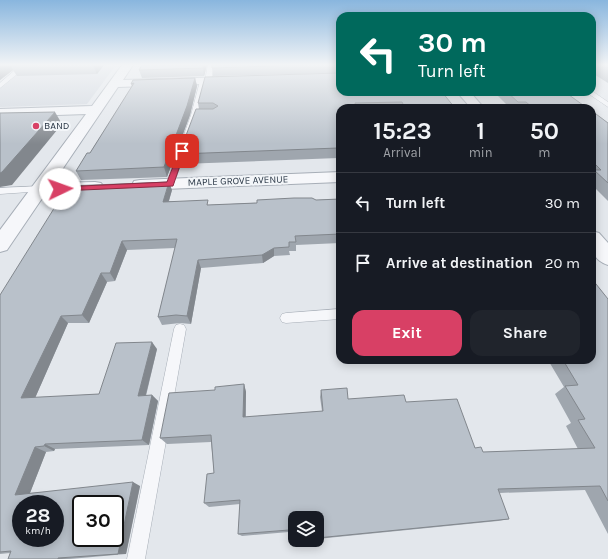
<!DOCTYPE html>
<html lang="en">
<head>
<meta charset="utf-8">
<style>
	:root { --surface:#171b24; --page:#20242c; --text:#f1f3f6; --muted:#9ea1a6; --line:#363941; --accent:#d84065 }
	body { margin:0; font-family:Karla,sans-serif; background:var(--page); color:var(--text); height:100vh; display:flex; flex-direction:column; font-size:15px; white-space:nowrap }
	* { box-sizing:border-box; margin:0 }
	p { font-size:13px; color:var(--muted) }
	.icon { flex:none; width:22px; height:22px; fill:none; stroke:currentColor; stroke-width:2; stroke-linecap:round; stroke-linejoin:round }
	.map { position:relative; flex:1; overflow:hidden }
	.panel { position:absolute; left:336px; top:104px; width:260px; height:260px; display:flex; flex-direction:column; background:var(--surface); border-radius:12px; box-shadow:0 2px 10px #0003 }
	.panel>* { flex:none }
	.hud { position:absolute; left:336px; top:12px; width:260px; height:84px; border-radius:12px; box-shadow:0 2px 10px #0003; background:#00695c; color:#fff; overflow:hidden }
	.fabs { position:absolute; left:288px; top:511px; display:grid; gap:8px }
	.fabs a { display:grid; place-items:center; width:36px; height:36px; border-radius:8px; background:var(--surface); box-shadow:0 2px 10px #0003; font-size:20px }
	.speed { position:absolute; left:12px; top:495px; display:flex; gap:8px; font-size:20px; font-weight:700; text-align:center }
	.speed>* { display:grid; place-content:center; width:52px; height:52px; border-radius:50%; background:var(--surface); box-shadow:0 2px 10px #0003; line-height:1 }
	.speed small { font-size:10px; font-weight:400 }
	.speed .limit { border:2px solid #111; border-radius:6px; background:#fff; color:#111 }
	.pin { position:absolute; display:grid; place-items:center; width:34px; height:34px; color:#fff; margin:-17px; border-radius:8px; box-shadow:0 2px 6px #0006 }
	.me { position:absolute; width:44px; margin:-22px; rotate:87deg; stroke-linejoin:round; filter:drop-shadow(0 0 3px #0008) }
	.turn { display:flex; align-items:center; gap:14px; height:84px; padding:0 16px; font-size:18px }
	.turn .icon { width:52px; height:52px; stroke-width:2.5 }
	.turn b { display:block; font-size:28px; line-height:34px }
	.eta { display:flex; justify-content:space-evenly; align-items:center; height:68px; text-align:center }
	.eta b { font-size:24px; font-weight:700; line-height:28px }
	.button { display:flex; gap:8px; margin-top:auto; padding:8px 16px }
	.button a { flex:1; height:46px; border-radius:12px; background:var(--accent); color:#fff; font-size:16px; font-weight:700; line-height:46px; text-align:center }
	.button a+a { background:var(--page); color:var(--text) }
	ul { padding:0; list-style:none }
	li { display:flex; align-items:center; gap:12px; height:60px; padding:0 16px; border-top:1px solid var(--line) }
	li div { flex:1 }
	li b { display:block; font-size:15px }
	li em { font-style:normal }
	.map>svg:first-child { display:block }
</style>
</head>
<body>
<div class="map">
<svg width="608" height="559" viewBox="0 0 608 559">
	<rect width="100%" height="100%" fill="#e3e7ec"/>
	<!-- built -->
	<path fill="#d0d6de" d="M28,65H116L87,104L0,107V88Z"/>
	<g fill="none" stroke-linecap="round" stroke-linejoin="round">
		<!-- service casing -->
		<g stroke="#a7aeb7" stroke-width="1">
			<g id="service">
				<path d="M21,65L27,66L0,88V83Z"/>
				<path d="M208,65H214L211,81L208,83L206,82L197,115L174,184L170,187L167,186L166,184L191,115L200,81L203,79L205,80Z"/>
				<path d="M592,91L608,102V107L586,92Z"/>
				<path d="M41,186L44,187L45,189L44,191L0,194V188Z"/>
				<path d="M340,309V319L286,323L282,322L280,318L282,314L286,313Z"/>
				<path d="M180,324L184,325L186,329L145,559H127L174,329L176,325Z"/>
			</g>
		</g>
		<!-- minor casing -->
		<g stroke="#a7aeb7" stroke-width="2">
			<g id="minor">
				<path d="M122,65H133L123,80L233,77L237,78L239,80L237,82L233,83L118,87L53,183L95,182L101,183L104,187L101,191L45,194L7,250L0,252V230L86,114L0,117V109L92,106Z"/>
				<path d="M457,92H470L484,108H471Z"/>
				<path d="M340,172V182L140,190L134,189L132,185L134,181L140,180Z"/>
				<path d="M592,231L599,233L608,243V265C590,259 592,247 592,231Z"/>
			</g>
		</g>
		<!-- service -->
		<use href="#service" fill="#f6f7fa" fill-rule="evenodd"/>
		<!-- minor -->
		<use href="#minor" fill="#f6f7fa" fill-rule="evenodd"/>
	</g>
	<!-- wall -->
	<g fill="#9fa6ae">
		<path d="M0,65H104L97,74L17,76L13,70L0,80Z"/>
		<path d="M142,65H207L204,76L142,78L139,70Z"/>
		<path d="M212,65H340V73L213,76L212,68Z"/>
		<path d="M592,65H608V83L592,73Z"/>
		<path d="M340,73L455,108H340V153H338V158L182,164L179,154L199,109L198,103Z"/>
		<path d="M195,78L197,86L190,115L167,177L81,180L76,171L90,153L132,87L131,84Z"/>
		<path d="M494,92H565L587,108H510Z"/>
		<path d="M592,111L608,123V201L592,185Z"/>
		<path d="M172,190L169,201L209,205L340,199V243L296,245V251H289L290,255L274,256L263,263L201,268L191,324L180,323L162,325L158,317L175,248L127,250L115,281L107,282L89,323H68L35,398L99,394L157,349L146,396L152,395L158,401L149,445L55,449L54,451L46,452L30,493L140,486L126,554L70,559H8L10,553L0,554V295Z"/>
		<path d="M608,299V534L585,490L499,493L509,519L498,521L317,539V518L295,540H308L290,542L289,540V532L242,536L238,534L240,504L209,507L204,503L214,473L211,442L167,444L160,438L215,390L244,384L246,392V417L322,411L320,397L321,390L348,399L406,402L475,448L483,452L578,449L566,426L571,423L555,394L564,387L548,360H592Z"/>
	</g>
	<!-- shaded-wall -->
	<g fill="#82878d">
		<path d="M0,65H13L11,66L13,70L0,80Z"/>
		<path d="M93,65H104L97,74Z"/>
		<path d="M203,65H207L204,76L203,68Z"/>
		<path d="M195,78L197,86L190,115L167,177L164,167Z"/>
		<path d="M55,112L62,124L12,185L0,187V173Z"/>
		<path d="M169,182L172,190L166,210L163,202Z"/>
		<path d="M122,241L127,250L115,281L110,273Z"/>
		<path d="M274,248V256L263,263L262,255Z"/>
		<path d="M198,260L201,268L191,324L187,316Z"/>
		<path d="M101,273L107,282L89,323L82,315Z"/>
		<path d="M61,316L68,323L32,405L21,398Z"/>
		<path d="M152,342L157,349L144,402L138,396Z"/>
		<path d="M244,384L246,392L245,424L243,417Z"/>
		<path d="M152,395L158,401L149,445L142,440Z"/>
		<path d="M45,444L55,449L54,451L44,446Z"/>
		<path d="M35,447L46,452L28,498L15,495Z"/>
		<path d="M133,482L140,486L126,554H118Z"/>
		<path d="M58,558L70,559H58Z"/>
	</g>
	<!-- building -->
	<g fill="#b9c1ca" stroke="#82878d" fill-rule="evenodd">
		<path d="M12,65H37L11,66Z"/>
		<path d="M142,65H203V68L139,70Z"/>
		<path d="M212,65H302L212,68Z"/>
		<path d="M340,73V92H442L455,108H405L402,102L355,103L356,108H340V144H337L338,148L179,154L196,109H213L218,106L213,103H198L205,77Z"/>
		<path d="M195,78L187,106L164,167L76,171L87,153H90L134,83L131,84L133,80Z"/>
		<path d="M507,92H565L587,108H533L526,102H518Z"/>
		<path d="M592,111L608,123V183L594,170H601L592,161Z"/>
		<path d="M55,112L2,172L0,173V113Z"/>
		<path d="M169,182L163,202L208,200L207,205L257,203V200L294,198H312L316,200L340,199V234L295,236L296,242H289V247L274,248L262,255L198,260L187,316L176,315L158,317L177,239L122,241L110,273H101L82,315L61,316L21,398L99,394L116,343L152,342L138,396L152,395L142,440L45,444L44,446L35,447L15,495L133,482L118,554L58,558V559H8L11,551L0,552V295L68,186ZM21,504H55V538H21ZM81,504H115V538H81Z"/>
		<path d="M592,266L595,271H592Z"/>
		<path d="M592,279L608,299V501L600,486L498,489L509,519L317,538V518H295V540H289V530L238,534L240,500L204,503L207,474L214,473L211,435L160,438L169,393L215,390V387L244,384L243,417L323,411L321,390L347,388L348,399L404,395L406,402L457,399L475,448L481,447L483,452L595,448L578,420L585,419L565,386L578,385L563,360H592Z"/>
	</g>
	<!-- sky -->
	<linearGradient id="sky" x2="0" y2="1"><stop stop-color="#89b6de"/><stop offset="0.45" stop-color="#f2f4f6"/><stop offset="1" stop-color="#f2f4f6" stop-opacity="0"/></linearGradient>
	<rect width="608" height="144" fill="url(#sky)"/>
	<!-- route -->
	<path fill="#d84065" stroke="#8c2a42" d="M182,149L185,151L173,186L60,191L57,189L60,187L167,182L179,151Z"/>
	<!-- markers -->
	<circle fill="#d84065" stroke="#f3f6f9" stroke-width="1.5" cx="36" cy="126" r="4"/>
	<g text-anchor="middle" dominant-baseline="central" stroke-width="4" stroke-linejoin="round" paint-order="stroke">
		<!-- far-poi labels -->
		<g font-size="10" fill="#293645" stroke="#f3f6f9" text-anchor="start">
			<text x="44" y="126">BAND</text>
		</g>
		<!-- far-street labels -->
		<g font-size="10" fill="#293645" stroke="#f3f6f9">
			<text transform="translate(238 181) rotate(-2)">MAPLE GROVE AVENUE</text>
		</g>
	</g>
</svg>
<div class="fabs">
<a><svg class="icon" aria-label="layers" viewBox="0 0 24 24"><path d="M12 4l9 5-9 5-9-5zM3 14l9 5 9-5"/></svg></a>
</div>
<div class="speed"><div>28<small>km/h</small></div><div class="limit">30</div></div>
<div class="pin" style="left:182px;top:151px;background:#d93025"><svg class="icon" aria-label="arrive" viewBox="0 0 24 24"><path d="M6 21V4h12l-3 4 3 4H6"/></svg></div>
<svg class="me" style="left:60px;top:189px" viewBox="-20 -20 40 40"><circle r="19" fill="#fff"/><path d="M0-13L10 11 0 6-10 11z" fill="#d84065"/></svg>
<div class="hud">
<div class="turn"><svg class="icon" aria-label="left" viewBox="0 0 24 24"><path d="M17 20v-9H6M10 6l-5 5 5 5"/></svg><div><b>30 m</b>Turn left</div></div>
</div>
<section class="panel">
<div class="eta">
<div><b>15:23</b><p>Arrival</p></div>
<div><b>1</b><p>min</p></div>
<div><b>50</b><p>m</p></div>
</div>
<ul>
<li><svg class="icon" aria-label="left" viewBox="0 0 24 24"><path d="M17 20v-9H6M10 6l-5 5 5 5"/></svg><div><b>Turn left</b></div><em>30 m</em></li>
<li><svg class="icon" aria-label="arrive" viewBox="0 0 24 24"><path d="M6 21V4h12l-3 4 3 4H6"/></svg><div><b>Arrive at destination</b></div><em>20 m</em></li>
</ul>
<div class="button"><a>Exit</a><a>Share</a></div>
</section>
</div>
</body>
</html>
